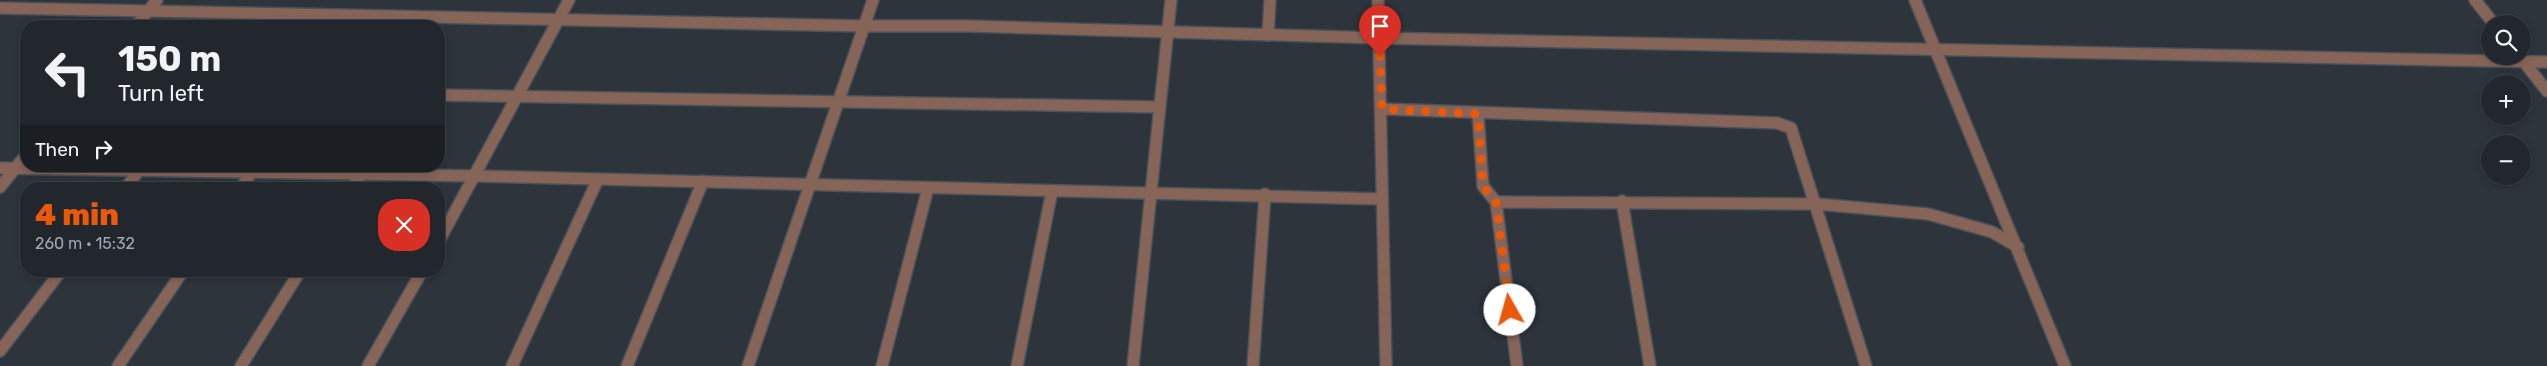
<!DOCTYPE html>
<html lang="en">
<head>
<meta charset="utf-8">
<style>
	:root { --surface:#22272d; --page:#2a2f35; --text:#f1f3f6; --muted:#a2a5aa; --line:#3f4449; --accent:#ea580c }
	body { margin:0; font-family:Rubik,sans-serif; background:var(--page); color:var(--text); height:100vh; display:flex; flex-direction:column; font-size:19px; white-space:nowrap }
	* { box-sizing:border-box; margin:0 }
	p { font-size:16px; color:var(--muted) }
	.icon { flex:none; width:28px; height:28px; fill:none; stroke:currentColor; stroke-width:2; stroke-linecap:round; stroke-linejoin:round }
	.map { position:relative; flex:1; overflow:hidden }
	.drawer { position:absolute; left:20px; top:182px; width:425px; height:95px; display:flex; flex-direction:column; background:var(--surface); border-radius:20px; box-shadow:0 2px 8px #0003,0 0 0 1px var(--line) }
	.drawer>* { flex:none }
	.top-card { position:absolute; left:20px; top:20px; width:425px; height:152px; border-radius:20px; box-shadow:0 2px 8px #0003,0 0 0 1px var(--line); background:#22272d; color:var(--text); overflow:hidden }
	.buttons { position:absolute; left:2481px; top:15px; display:grid; gap:10px }
	.buttons a { display:grid; place-items:center; width:50px; height:50px; border-radius:50%; background:var(--surface); box-shadow:0 2px 8px #0003,0 0 0 1px var(--line); font-size:25px }
	.pin { position:absolute; display:grid; place-items:center; width:42px; height:42px; color:#fff; margin:-51px -21px; border-radius:50% 50% 50% 0; rotate:-45deg; box-shadow:0 0 5px #0007 }
	.pin .icon { rotate:45deg }
	.me { position:absolute; width:55px; margin:-28px; rotate:353deg; stroke-linejoin:round; filter:drop-shadow(0 0 4px #0008) }
	.turn { display:flex; align-items:center; gap:18px; height:105px; padding:0 15px; font-size:22px }
	.turn .icon { width:65px; height:65px; stroke-width:2.5 }
	.turn b { display:block; font-size:35px; line-height:42px }
	.then { display:flex; align-items:center; height:48px; padding:0 15px; background:#0003; gap:10px; font-size:19px }
	.round { display:grid; place-items:center; flex:none; width:52px; height:52px; border-radius:20px; background:var(--page) }
	.summary { display:flex; align-items:center; justify-content:space-between; height:85px; padding:0 15px }
	h1 { font-size:30px; font-weight:800; line-height:38px; color:var(--accent) }
	.map>svg:first-child { display:block }
</style>
</head>
<body>
<div class="map">
<svg width="2547" height="366" viewBox="0 0 2547 366">
	<rect width="100%" height="100%" fill="#2d343c"/>
	<g fill="none" stroke-linecap="round" stroke-linejoin="round">
		<!-- street casing -->
		<g stroke="#4b5159" stroke-width="14">
			<g id="street">
				<path d="M1378,0L1386,366"/>
				<path d="M1915,0L2065,366"/>
				<path d="M2475,0L2494,24"/>
				<path d="M0,8L864,26H968L1379,38L2547,62"/>
				<path d="M136,26L157,0"/>
				<path d="M1268,35L1270,0"/>
				<path d="M2520,57L2547,91"/>
				<path d="M439,95L1159,107"/>
				<path d="M1382,109L1777,123L1791,128L1866,366"/>
				<path d="M1478,114L1483,186L1496,202"/>
				<path d="M0,168L476,176L1382,199"/>
				<path d="M0,187L26,155"/>
				<path d="M125,189L140,169"/>
				<path d="M240,189L252,172"/>
				<path d="M352,189L361,174"/>
				<path d="M1622,201L1650,366"/>
				<path d="M439,241L569,0"/>
				<path d="M0,351L61,271"/>
				<path d="M118,366L183,271"/>
				<path d="M241,366L300,271"/>
				<path d="M368,366L422,271"/>
				<path d="M512,366L598,179"/>
				<path d="M627,366L703,181"/>
				<path d="M748,366L873,0"/>
				<path d="M882,366L928,188"/>
				<path d="M1017,366L1052,191"/>
				<path d="M1133,366L1171,0"/>
				<path d="M1253,366L1265,194"/>
				<path d="M1517,366L1496,202L1817,204L1928,214L1992,232L2018,247"/>
			</g>
		</g>
		<!-- street -->
		<use href="#street" stroke="#866558" stroke-width="11"/>
	</g>
	<g fill="none" stroke-linecap="round" stroke-linejoin="round">
		<!-- route -->
		<path stroke="#ea580c" stroke-width="9" stroke-dasharray="0 16.2" d="M1380,56L1382,109L1478,114L1483,186L1496,202L1510,310"/>
	</g>
</svg>
<div class="buttons">
<a><svg class="icon" aria-label="search" viewBox="0 0 24 24"><circle cx="10" cy="10" r="6"/><path d="M15 15l6 6"/></svg></a>
<a>+</a>
<a>−</a>
</div>
<div class="pin" style="left:1380px;top:56px;background:#d93025"><svg class="icon" aria-label="arrive" viewBox="0 0 24 24"><path d="M6 21V4h12l-3 4 3 4H6"/></svg></div>
<svg class="me" style="left:1510px;top:310px" viewBox="-20 -20 40 40"><circle r="19" fill="#fff"/><path d="M0-13L10 11 0 6-10 11z" fill="#ea580c"/></svg>
<div class="top-card">
<div class="turn"><svg class="icon" aria-label="left" viewBox="0 0 24 24"><path d="M17 20v-9H6M10 6l-5 5 5 5"/></svg><div><b>150 m</b>Turn left</div></div>
<div class="then">Then<svg class="icon" aria-label="right" viewBox="0 0 24 24"><path d="M7 20v-9h11M14 6l5 5-5 5"/></svg></div>
</div>
<section class="drawer">
<div class="summary"><div><h1>4 min</h1><p>260 m · 15:32</p></div><a class="round" style="background:#d93025;color:#fff"><svg class="icon" aria-label="close" viewBox="0 0 24 24"><path d="M6 6l12 12M18 6L6 18"/></svg></a></div>
</section>
</div>
</body>
</html>
